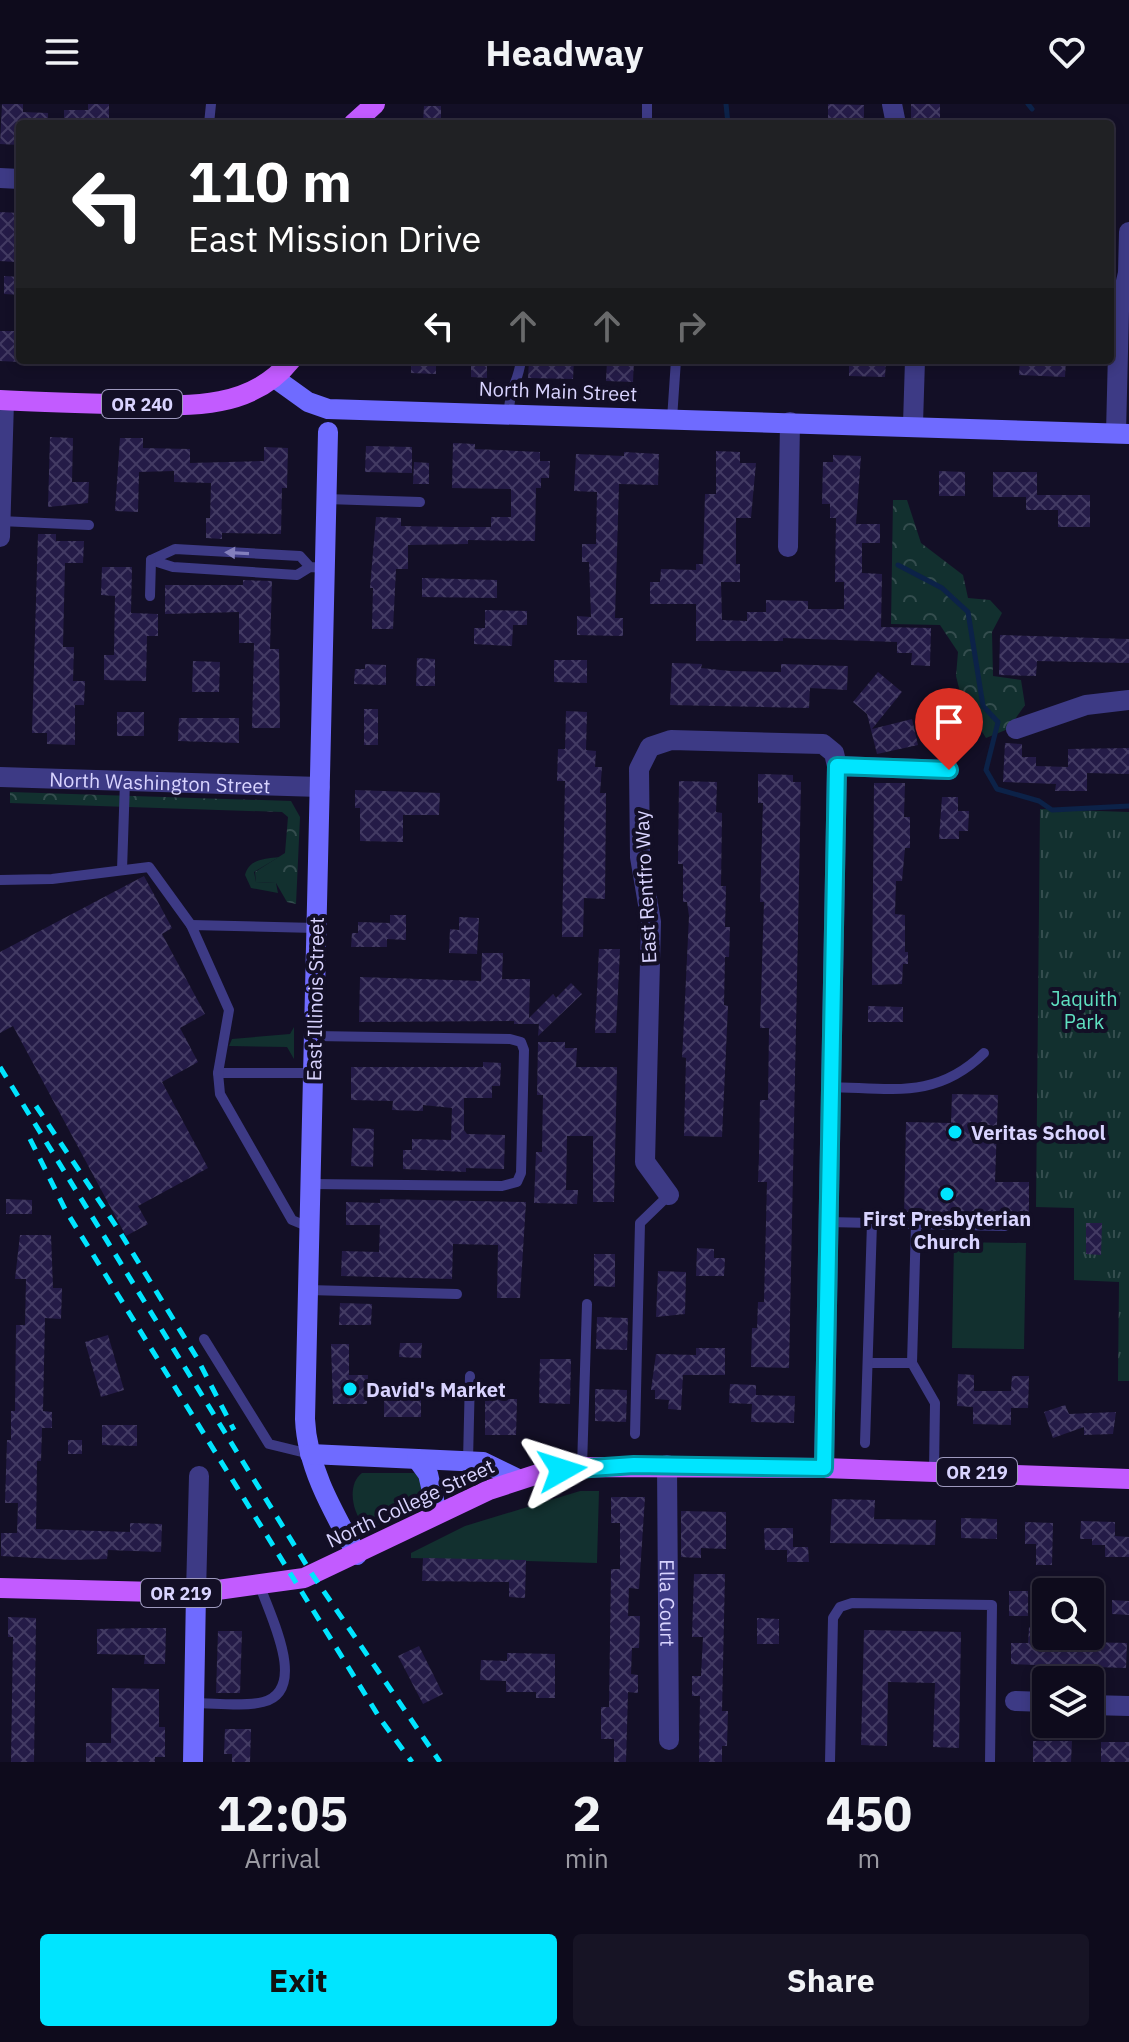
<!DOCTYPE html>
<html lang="en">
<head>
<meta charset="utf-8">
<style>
	:root { --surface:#0e0b1c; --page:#171425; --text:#f1f3f6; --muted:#9b9ba3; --line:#2e2b3b; --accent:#00e5ff }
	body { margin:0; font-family:"IBM Plex Sans",sans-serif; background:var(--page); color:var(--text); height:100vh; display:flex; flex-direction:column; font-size:30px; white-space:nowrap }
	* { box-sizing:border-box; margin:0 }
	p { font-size:26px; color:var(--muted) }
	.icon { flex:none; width:44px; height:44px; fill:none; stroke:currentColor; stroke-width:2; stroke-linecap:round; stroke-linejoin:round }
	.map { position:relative; height:1658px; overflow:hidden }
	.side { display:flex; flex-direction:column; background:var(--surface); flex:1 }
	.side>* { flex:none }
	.guide { position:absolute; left:16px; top:16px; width:1098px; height:244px; border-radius:8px; box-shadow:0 4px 12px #0003,0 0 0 2px var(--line); background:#202124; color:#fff; overflow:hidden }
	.controls { position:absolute; left:1032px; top:1474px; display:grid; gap:16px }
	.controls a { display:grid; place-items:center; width:72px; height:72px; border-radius:8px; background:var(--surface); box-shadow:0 4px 12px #0003,0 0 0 2px var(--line); font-size:40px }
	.pin { position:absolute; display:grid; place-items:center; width:68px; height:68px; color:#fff; margin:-82px -34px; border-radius:50% 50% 50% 0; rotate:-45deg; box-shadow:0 0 8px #0007 }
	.pin .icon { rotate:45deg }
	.me { position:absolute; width:88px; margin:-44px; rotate:84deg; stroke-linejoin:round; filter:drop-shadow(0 0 6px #0008) }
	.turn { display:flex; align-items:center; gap:28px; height:168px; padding:0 40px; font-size:36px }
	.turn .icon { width:104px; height:104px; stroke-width:2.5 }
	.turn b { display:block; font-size:56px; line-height:68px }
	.lanes { display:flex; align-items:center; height:76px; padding:0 40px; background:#0003; justify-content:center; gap:40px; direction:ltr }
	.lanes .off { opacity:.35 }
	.eta { display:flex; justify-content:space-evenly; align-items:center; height:136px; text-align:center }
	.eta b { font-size:48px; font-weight:800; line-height:56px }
	.primary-button { display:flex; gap:16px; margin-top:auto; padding:16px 40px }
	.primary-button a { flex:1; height:92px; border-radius:8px; background:var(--accent); color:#111; font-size:32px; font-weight:800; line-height:92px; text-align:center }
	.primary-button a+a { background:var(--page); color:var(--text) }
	header { display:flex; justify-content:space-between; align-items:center; height:104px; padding:0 40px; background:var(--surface); font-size:36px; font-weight:800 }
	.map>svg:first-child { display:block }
</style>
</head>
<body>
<header><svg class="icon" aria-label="menu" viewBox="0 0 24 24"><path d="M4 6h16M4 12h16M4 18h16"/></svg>Headway<svg class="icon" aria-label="heart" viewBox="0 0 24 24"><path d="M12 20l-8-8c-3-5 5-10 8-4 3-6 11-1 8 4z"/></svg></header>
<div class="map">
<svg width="1129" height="1658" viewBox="0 0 1129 1658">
	<defs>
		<pattern id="forest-crowns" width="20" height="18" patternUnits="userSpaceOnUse" patternTransform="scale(2)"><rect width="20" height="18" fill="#12302f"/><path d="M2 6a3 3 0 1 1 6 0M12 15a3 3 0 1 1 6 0" fill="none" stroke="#344d4e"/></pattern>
		<pattern id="park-tufts" width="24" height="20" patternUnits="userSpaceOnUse" patternTransform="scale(2)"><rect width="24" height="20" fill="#12302f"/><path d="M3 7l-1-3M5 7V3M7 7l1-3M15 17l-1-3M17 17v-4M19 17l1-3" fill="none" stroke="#344d4e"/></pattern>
		<pattern id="building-cross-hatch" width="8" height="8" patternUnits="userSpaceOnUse" patternTransform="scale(2)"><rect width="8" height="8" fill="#241b47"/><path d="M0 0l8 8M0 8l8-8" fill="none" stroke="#433b63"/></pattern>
	</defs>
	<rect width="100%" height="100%" fill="#130f26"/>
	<!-- green -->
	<g fill="#12302f">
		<path d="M279,753L254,768L256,778L276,779L278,789L251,784L245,771C249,755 264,755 279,753Z"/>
		<path d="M294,923V955L287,943L229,942L232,935L290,930Z"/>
		<path d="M954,1138L1026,1139L1024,1245L952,1244Z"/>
		<path d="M362,1369H414L419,1371L426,1399L374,1423L363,1420C352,1407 347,1380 362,1369Z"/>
		<path d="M580,1387H599L597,1459L411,1454V1449L465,1422Z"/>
	</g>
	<!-- forest -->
	<g fill="url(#forest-crowns)">
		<path d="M893,396H907L921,439L963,471L968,494L990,496L1002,509L992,528L993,572L1021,576L1025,601L1008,625L986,634L962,596L956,572L958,548L940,521L891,520Z"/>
		<path d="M10,688L291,697L300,713L296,800L287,798L276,779L256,778L255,768L285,749L288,713L282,708L10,699Z"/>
	</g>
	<!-- park -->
	<path fill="url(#park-tufts)" d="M1040,705L1129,708V1277H1118L1119,1178L1074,1176V1104L1036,1103Z"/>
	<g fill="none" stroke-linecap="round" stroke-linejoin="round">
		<!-- stream -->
		<g stroke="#0c2248" stroke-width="5">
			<path d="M726,0L728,20"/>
			<path d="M1028,0L1032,5"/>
			<path d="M898,461L942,484L968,508L983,602L998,618L986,666L997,685L1039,697L1052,706L1129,702"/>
		</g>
	</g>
	<!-- building -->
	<g fill="url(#building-cross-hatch)">
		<path d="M2,0H23V8L48,9V20H20V41L0,40Z"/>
		<path d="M88,0H109V20H64V6H88Z"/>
		<path d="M828,0L864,1V20H828Z"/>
		<rect x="911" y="0" width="29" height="20"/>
		<path d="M424,2H441V20H423Z"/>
		<path d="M0,108L20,109V140L16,139L15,158L0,157Z"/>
		<path d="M4,172L20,173V191L4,190Z"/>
		<path d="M0,227H20V258L0,257Z"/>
		<path d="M411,256H436V270L411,269Z"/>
		<path d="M471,256H487V274L471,273Z"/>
		<path d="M529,256H574L573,275L528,274Z"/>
		<path d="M607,256H634L633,278L606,277Z"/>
		<path d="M849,256H886L885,273L849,272Z"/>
		<path d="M1020,256H1066L1065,273L1019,271Z"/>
		<path d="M50,333L73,334L72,378H89L88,399L48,403Z"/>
		<path d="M120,334H143V344L190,345V359L264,357V343L288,344L287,384H282L281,430L222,429V435L206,434V414H210L211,379L174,378V367L139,368L138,408L115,407Z"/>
		<path d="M453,339L475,340V345L540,348V357H550L549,374H541V384H536L535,437L468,436V440L408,441V465H396L393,525H372L373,484H370L376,413L401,414V422L451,423H491V413H511V385L452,384Z"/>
		<path d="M366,342L412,343V369L365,368Z"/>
		<path d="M716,347L740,348V359H756L751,414H736V460H740V478H721L722,516L747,517V508H766V496L808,497V505H844V478H835L836,414H830V400H822L823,358H833V351L861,352L856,420H880V439H862V469L882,470L881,523L931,524L930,562L911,561L912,549H897V538L783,534V537H696V500H650V478H660L661,465L696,466V460H703L705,390H716Z"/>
		<path d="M624,348L659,350L658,381L619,380L615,514H623V532L577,531V512L591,513L589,458H582V440H596L597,388L574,387L576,350L624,352Z"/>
		<path d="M414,358L429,359V380H413Z"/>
		<path d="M939,367L965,368V392H939Z"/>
		<path d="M993,368H1037V391H1090V423H1058V406H1026V393H993Z"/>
		<path d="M38,430H56V437H84L83,459H65L63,543H74L73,577H85L84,601H75V641L47,640V629H32Z"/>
		<path d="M102,463H132L131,509L158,510V532H147L146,577L104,576V551H114L115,492L101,491Z"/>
		<path d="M422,474L497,476V494L422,493Z"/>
		<path d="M243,476L272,477L270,545H279L280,624H252L254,539H239V508L165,510V481H243Z"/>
		<path d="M485,506L527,507V521H513L512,542L474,540V524H485Z"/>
		<path d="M1000,531L1129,535V559L1037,557L1036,572L999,571Z"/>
		<path d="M417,554L435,555V582H416Z"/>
		<path d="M554,556H587V579L554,578Z"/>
		<path d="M193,557L220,558L219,588H192Z"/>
		<path d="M672,559L702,560L701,564L730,567L781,568V560L848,562L847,586L810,584L809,604L670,601Z"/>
		<path d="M365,560L386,561V581L354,580L355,565H365Z"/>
		<path d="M878,568L902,588L872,625L912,615L918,641L877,650L867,610L853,598Z"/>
		<rect x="364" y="605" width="14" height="36"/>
		<path d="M566,607L587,608L586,646L596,647L595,663H602L600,689H606L605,795L584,794L583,833H562L565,677H557L558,645H565Z"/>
		<rect x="117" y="608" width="27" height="24"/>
		<path d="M969,611L970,633L940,634L939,612Z"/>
		<path d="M179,614H239V639L178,637Z"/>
		<path d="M1005,639L1022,640V653H1036V662L1068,663V645L1129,644V670L1087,669V687H1055L1056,680L1003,678Z"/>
		<path d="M758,670L793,671V678H801L789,1264L751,1263L752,1224H757L758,1198H764L767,1078H758L759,1052L760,996H768L769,924H760L764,798H760L763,699H758Z"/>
		<path d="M679,677L717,678L716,708L722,709L721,782H726L725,823H730L729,853H725L724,901L728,902L722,1033L684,1032L686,954L682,953L683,937L689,812L687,798H683V760H678Z"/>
		<path d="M874,679H905L904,713H910V744H905L902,777H896L895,810L905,811V848H908V860H903L902,880L872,881Z"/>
		<path d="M355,686L440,689L439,711H403V738L360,737V704H355Z"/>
		<path d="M942,693H958V707H969L968,727H959V735H939Z"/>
		<path d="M144,772L172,824L162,830L205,910L180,924L198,958L162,978L208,1064L138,1102L148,1120L126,1132L13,922L0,929V848Z"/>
		<path d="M390,811H406V836L387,835V843H351L352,829H358V818L390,819Z"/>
		<path d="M459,813L479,814L477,850L449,849L450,825L459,826Z"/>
		<path d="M599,845H620L616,929H595Z"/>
		<path d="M482,849H503L502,875H530L529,914L553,890L556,894L571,879L582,890L538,932L539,920H514V917L359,918L360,873L481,877Z"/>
		<path d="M868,902L903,903V918H868Z"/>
		<path d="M538,938H565V944H577L576,963H617L614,1098H593V1032H567L566,1086H578L577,1100L534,1099L536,1048H542L543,991H537Z"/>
		<path d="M483,958L501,959L500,982H492V994H464V1026L467,1030L505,1031L504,1065L466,1064V1068L403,1065V1046H412V1035L451,1036L452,1004L423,1001V1007L392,1006L393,997L351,996V963H483Z"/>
		<path d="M952,990L998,991L995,1078H1029V1114L904,1112L906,1018L951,1019Z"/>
		<path d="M353,1024L374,1025L373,1063L351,1062Z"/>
		<path d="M6,1095L32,1096V1110H6Z"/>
		<path d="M380,1095L526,1098L520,1194H497L498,1141L453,1140L452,1175L341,1172L342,1147L379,1148L380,1121H346V1098L380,1099Z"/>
		<path d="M1086,1119H1102L1101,1151L1086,1150Z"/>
		<path d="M20,1131H51L53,1184H62L61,1215L45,1214L43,1307L52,1308V1324H42L41,1357H37L36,1425L130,1428V1419L162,1420L161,1448L108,1446L107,1455L71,1456L1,1452V1429H17L18,1399H5L7,1336H11V1307H15L16,1221H25L26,1175H15Z"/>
		<path d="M697,1144L714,1145V1154H725L724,1172H696Z"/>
		<path d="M594,1150H615V1183L594,1182Z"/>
		<path d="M658,1167L686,1168L685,1210L656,1213Z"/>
		<path d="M340,1199L372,1200L371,1221H339Z"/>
		<path d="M597,1213L628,1214L627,1246L596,1245Z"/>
		<path d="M108,1231L124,1286L101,1293L85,1238Z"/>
		<path d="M400,1239H422L421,1254L399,1253Z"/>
		<path d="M331,1240H349V1271H368L367,1300H333Z"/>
		<path d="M696,1244H725V1271H683L681,1306L668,1305L669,1296L655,1295V1286H651L656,1250L696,1251Z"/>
		<path d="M540,1255H571L570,1300L539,1299Z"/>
		<path d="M958,1270L974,1271V1287H1011L1012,1272H1029L1028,1304H1011V1321L973,1320V1303L957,1302Z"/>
		<path d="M730,1280L756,1281V1291L795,1292L794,1319L751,1318L752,1300L729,1299Z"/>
		<path d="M595,1285L627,1286L626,1318L595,1317Z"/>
		<path d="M384,1291L421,1292V1313H384Z"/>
		<path d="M485,1295H517L516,1331H485Z"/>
		<path d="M1065,1301L1069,1310L1116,1308L1113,1330L1084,1331V1323L1053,1334L1044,1308Z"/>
		<path d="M102,1321H137V1342L102,1341Z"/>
		<rect x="68" y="1336" width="14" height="14"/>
		<path d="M611,1393H645L639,1485L629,1484L628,1512H640L639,1544H632L631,1570L638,1571V1589L628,1588L626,1658H614V1635H601V1603H609L611,1465H620V1419H611Z"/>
		<path d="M832,1395L875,1396L874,1415L936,1416L935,1441L830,1439Z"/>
		<path d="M681,1407L726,1408V1445L701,1444V1454L681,1453Z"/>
		<path d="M961,1414L997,1415V1435L961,1434Z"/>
		<path d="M1081,1417L1115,1418V1432L1129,1433V1453H1105V1441H1092V1435H1080Z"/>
		<path d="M1025,1418L1053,1419L1052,1461H1036V1440H1025Z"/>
		<path d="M764,1424H793V1443H808L809,1458H787V1446H765Z"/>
		<path d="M423,1454L526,1456L525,1494L509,1493V1478L422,1477Z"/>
		<path d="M694,1470H725L722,1607H728L727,1642H722V1658H699L700,1592H692V1572H701L703,1533H692Z"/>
		<rect x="1009" y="1487" width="19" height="25"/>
		<path d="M1112,1496L1129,1497V1511L1112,1510Z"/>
		<path d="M8,1513L36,1514L34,1658H11L13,1533H8Z"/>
		<path d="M757,1514L779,1515V1540H757Z"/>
		<path d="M1029,1523L1046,1524L1049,1536L1074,1537V1532H1087V1538L1127,1539L1126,1564L1011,1560V1539H1028Z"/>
		<path d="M145,1524H166L165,1560H144L145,1551L97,1550V1525Z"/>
		<path d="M864,1526L961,1528L959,1644L933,1643L935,1579L888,1578L887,1642L861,1641Z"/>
		<path d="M218,1527H242L240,1589H216Z"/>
		<path d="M419,1542L443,1590L423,1600L398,1552Z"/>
		<path d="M507,1549L555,1550V1594H536V1588H506V1577L480,1576L481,1556L507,1557Z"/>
		<path d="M112,1584L159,1585V1623H165V1653H155V1658H86V1639H111Z"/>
		<path d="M225,1625H251L250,1658H232V1650H224Z"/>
		<path d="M1033,1637H1072L1071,1658H1033Z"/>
		<rect x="1101" y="1638" width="28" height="20"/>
	</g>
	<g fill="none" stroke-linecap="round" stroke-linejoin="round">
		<!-- lane -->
		<g stroke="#3d3a85" stroke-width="10">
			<path d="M647,0V20"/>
			<path d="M209,20L211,0"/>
			<path d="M509,310C509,283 518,280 521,256"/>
			<path d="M672,315L676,256"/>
			<path d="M326,395L420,398"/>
			<path d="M0,417L89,421"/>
			<path d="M310,463L300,452L175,445L151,456L173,463L297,471L310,463L325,464"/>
			<path d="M150,492L151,456"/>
			<path d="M122,766L125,677"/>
			<path d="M0,776L52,775L149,763L191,821"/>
			<path d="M218,969H313"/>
			<path d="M829,983C891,984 936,996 984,949"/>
			<path d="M310,1080L502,1082L517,1078L521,1069L524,946L521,938L510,935L314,932"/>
			<path d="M828,1118L916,1120L912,1259L935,1299L934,1367"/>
			<path d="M916,1120L1005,1122"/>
			<path d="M309,1123L292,1116L220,990L218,969L229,906L191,821L316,824"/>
			<path d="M308,1186L457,1190"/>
			<path d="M204,1235L269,1340L310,1350"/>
			<path d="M868,1259H912"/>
			<path d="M635,1330L640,1119L669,1091"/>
			<path d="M865,1339L872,1119"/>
			<path d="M468,1357L470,1272"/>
			<path d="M582,1363L587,1200"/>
			<path d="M194,1599C215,1599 243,1603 263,1598C309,1586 270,1512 260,1482"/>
			<path d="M830,1658L833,1514L840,1503L852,1499L992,1501L990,1658"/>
		</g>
		<!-- street -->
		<g stroke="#3d3a85" stroke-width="20">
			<path d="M892,0L896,20"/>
			<path d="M0,74L20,75"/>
			<path d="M913,320L915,256"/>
			<path d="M1116,329L1119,207L1128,169L1129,128"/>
			<path d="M0,433L4,297"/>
			<path d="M788,443L790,318"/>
			<path d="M1016,625L1086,601L1129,596"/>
			<path d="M837,662L949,666"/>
			<path id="s1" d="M0,673L320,683"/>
			<path d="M669,1091L645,1058L651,818L640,753L639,665L650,643L671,636L823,640L834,649L837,662L824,1364"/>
			<path id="s2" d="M667,1361L669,1636"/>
			<path d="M196,1489L199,1372"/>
			<path d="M1015,1597L1046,1598"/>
			<path d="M1090,1601L1129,1602"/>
		</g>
		<!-- secondary -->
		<g stroke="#6f6bff" stroke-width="20">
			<path d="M276,275L308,298L328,305L1129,330"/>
			<path d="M328,328L305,1315C307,1364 334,1409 357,1451"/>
			<path d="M310,1350L483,1358L518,1375"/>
			<path d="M417,1355L428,1370L437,1409"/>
			<path d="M193,1658L196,1489"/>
		</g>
		<!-- primary -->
		<g stroke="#c25bff" stroke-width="20">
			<path d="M353,20L375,0"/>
			<path d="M0,296C37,298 75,299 112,300C175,301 248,311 291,256"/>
			<path d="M0,1484L196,1489L304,1474L489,1386L541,1369L582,1363L824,1364L1129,1375"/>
		</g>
		<!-- rail -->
		<g stroke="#00e5ff" stroke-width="5" stroke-dasharray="12 10" stroke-linecap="butt">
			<path d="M0,963L312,1470L440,1658"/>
			<path d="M36,1002L118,1125L197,1254L234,1326"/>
			<path d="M30,1035L66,1107L381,1616L412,1658"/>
		</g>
	</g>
	<!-- one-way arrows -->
	<defs><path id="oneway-solid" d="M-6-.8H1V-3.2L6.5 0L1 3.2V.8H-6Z" transform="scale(2)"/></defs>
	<use fill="#837fbc" href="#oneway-solid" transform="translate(237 449) rotate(-177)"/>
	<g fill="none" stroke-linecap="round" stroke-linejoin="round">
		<!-- route casing -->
		<g stroke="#0095a6" stroke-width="20">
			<path id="route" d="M562,1366L634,1361L824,1364L837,662L949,666"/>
		</g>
		<!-- route -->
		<use href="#route" stroke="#00e5ff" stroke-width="14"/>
	</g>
	<!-- markers -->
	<g fill="#00e5ff" stroke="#130f26" stroke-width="3">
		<circle cx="955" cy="1028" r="8"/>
		<circle cx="947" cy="1090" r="8"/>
		<circle cx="350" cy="1285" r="8"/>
	</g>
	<g text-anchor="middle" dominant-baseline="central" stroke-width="8" stroke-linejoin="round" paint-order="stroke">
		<!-- shield labels -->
		<g fill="#130f26" stroke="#9e99be" stroke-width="2">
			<rect x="102" y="286" width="80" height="28" rx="6"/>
			<rect x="937" y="1354" width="80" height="28" rx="6"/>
			<rect x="141" y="1475" width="80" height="28" rx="6"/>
		</g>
		<g font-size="18" font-weight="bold" fill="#d9d4ff">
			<text x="142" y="300">OR 240</text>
			<text x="977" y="1368">OR 219</text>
			<text x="181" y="1489">OR 219</text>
		</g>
		<!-- street labels -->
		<g font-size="20" fill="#d9d4ff" stroke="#130f26">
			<text transform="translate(558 287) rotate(2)">North Main Street</text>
			<text stroke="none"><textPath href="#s1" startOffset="160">North Washington Street</textPath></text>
			<text transform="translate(645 783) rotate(-93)">East Rentfro Way</text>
			<text transform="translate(315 895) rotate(-89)">East Illinois Street</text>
			<text transform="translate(410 1399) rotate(-25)">North College Street</text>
			<text stroke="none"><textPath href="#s2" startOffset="138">Ella Court</textPath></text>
		</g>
		<!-- park labels -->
		<g font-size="20" fill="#5fe0c0" stroke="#130f26">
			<text x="1084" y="894">Jaquith<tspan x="1084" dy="23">Park</tspan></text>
		</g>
		<!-- poi labels -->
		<g font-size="20" font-weight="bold" fill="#d9d4ff" stroke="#130f26" text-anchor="start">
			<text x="971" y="1028">Veritas School</text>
			<text x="947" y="1114" text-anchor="middle">First Presbyterian<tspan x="947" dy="23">Church</tspan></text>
			<text x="366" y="1285">David's Market</text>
		</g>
	</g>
</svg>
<div class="controls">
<a><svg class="icon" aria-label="search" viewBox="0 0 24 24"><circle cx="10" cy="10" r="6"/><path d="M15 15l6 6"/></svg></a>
<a><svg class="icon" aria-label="layers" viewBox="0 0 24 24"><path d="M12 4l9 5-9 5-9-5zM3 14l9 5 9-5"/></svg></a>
</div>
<div class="pin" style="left:949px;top:666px;background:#d93025"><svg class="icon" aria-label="arrive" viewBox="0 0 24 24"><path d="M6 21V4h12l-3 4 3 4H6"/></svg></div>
<svg class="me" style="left:562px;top:1366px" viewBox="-20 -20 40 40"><path d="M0-17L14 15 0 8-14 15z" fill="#00e5ff" stroke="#fff" stroke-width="4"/></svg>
<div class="guide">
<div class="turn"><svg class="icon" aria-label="left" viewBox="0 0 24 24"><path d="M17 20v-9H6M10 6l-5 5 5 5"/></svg><div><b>110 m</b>East Mission Drive</div></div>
<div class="lanes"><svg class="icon" aria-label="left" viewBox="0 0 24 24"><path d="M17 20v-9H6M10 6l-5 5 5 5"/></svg><svg class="icon off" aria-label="ahead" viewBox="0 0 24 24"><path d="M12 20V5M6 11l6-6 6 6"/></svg><svg class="icon off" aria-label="ahead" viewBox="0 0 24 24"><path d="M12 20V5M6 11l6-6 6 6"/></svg><svg class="icon off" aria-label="right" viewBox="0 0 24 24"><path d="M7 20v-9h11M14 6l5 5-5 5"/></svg></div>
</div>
</div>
<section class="side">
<div class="eta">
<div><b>12:05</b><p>Arrival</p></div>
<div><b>2</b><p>min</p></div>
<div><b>450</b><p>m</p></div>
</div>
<div class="primary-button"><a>Exit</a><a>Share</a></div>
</section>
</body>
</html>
